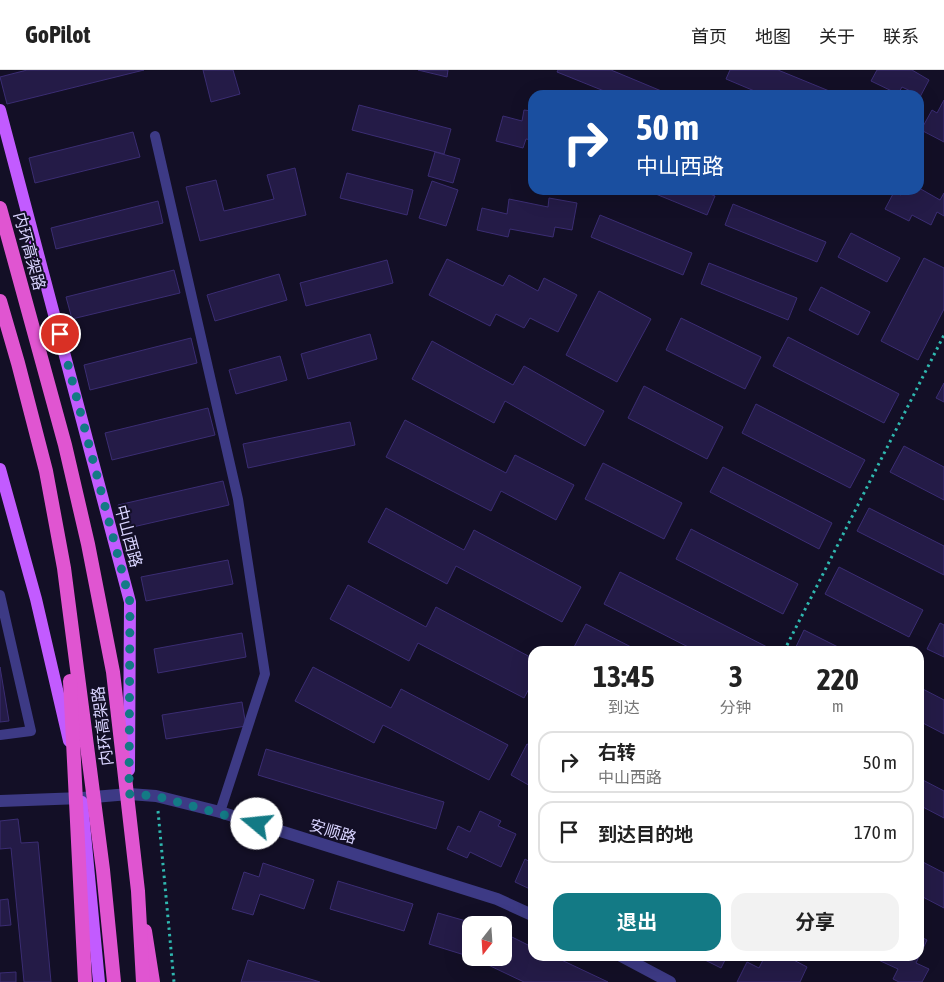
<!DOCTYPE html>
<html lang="zh">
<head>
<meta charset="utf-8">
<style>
	:root { --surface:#fff; --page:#f2f2f2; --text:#222; --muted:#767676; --line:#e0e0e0; --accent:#137a85 }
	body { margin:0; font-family:"Asap Condensed","Noto Sans SC",sans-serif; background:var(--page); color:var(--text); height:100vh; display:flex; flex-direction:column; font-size:19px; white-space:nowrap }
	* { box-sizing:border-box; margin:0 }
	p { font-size:16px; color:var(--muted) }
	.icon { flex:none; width:28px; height:28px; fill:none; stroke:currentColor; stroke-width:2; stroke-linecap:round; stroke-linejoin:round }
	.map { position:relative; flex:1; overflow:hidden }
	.details { position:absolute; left:528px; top:576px; width:396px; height:315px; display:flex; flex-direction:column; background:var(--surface); border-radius:15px; box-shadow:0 5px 20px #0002 }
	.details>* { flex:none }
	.hud { position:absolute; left:528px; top:20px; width:396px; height:105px; border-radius:15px; box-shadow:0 5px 20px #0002; background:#1a4fa0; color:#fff; overflow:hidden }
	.needle { width:32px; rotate:197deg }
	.tools { position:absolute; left:462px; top:846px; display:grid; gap:10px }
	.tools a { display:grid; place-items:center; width:50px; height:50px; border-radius:10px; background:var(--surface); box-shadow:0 5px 20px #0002; font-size:25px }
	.pin { position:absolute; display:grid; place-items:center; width:42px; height:42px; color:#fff; margin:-21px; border:2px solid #fff; border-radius:50%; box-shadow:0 1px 5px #0007 }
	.me { position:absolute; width:55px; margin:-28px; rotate:287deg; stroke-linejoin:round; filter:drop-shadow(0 0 4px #0008) }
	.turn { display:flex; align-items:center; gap:18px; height:105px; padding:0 25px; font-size:22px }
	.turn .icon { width:65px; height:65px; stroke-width:2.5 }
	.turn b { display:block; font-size:35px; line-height:42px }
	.eta { display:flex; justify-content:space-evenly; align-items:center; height:85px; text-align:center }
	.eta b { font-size:30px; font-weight:700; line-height:35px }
	.cta { display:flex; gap:10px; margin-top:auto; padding:10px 25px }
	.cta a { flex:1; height:58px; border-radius:15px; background:var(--accent); color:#fff; font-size:20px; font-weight:700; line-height:58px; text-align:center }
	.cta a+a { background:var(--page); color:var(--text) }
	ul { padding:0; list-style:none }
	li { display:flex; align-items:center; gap:15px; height:62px; margin:0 10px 8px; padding:0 15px; border:2px solid var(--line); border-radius:15px }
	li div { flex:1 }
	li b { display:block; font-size:19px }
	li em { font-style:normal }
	header { display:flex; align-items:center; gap:30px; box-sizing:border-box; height:70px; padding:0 25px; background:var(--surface); border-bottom:1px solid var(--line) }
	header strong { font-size:24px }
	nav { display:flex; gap:28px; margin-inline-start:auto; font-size:18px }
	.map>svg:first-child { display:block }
</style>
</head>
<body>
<header>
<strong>GoPilot</strong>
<nav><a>首页</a><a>地图</a><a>关于</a><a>联系</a></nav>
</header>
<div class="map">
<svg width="944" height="912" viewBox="0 0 944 912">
	<rect width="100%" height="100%" fill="#130f26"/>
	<!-- building -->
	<g fill="#241b47" stroke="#3b2d73">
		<path d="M27,0H144L7,34L0,7Z"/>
		<path d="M203,0H233L240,24L211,32Z"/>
		<path d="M418,0H448L447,7Z"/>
		<path d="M558,0H611L671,25H614L557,2Z"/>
		<path d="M730,0H778L839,25H764L726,9Z"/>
		<path d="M877,0H912L929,10L920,27L919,25L902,17L898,24L871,11Z"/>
		<path d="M944,30V72L921,60L932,40L937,43Z"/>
		<path d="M359,35L451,59L444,84L352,60Z"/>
		<path d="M524,40L532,41V70L526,69L523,78L496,71L503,46L522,51Z"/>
		<path d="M133,62L140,87L35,113L29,88Z"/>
		<path d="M435,82L460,89L453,113L428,106Z"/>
		<path d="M295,98L306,145L200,171L186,117L216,110L224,141L274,129L267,105Z"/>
		<path d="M347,103L413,120L407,145L340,128Z"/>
		<path d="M432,111L458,120L446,156L419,148Z"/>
		<path d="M919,118L940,130L944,123V146L937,142L931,155L912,145L909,151L885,139L894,122L901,125L904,120H919Z"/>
		<path d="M646,120H700L715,126L707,145Z"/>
		<path d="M549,128L577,133L572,160L555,157L553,167L510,159L508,167L477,160L482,138L507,144L509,129L548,137Z"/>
		<path d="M158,131L163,153L56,179L51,158Z"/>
		<path d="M733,134L826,172L817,192L725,155Z"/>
		<path d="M600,145L692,183L683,205L591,167Z"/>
		<path d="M851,163L900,188L887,212L838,187Z"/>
		<path d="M924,188L944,198V239L918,290L881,271Z"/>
		<path d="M447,189L503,216L509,205L538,221L544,208L577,225L558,262L530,248L524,258L496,244L490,256L429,225Z"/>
		<path d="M387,190L393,213L306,236L300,213Z"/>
		<path d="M709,193L797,228L788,250L701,214Z"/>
		<path d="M174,200L180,223L72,249L66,227Z"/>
		<path d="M279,204L287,230L215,251L207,225Z"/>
		<path d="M821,217L870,242L858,265L809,240Z"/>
		<path d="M599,221L651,249L617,312L566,285Z"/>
		<path d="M681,248L761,287L745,319L666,280Z"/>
		<path d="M370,264L377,289L308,309L301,284Z"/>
		<path d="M788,267L899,324L884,353L773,296Z"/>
		<path d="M191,268L197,293L90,320L84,295Z"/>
		<path d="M432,271L513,315L524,296L604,341L585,376L505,331L494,353L412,309Z"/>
		<path d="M280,286L287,310L236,324L229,300Z"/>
		<path d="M944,313V332L936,328Z"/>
		<path d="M644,316L723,357L707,389L628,348Z"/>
		<path d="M756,334L865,390L850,418L742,363Z"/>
		<path d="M208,338L215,365L112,390L105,363Z"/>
		<path d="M405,350L506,403L515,385L574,415L556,450L501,421L491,441L386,387Z"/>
		<path d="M350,352L355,375L248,398L243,374Z"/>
		<path d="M904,376L944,397V430L890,402Z"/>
		<path d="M603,393L682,433L664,469L585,429Z"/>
		<path d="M723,397L832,453L819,479L710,422Z"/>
		<path d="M223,411L229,435L124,459L118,435Z"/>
		<path d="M386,438L464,480L474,460L581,517L562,552L456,496L447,514L368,472Z"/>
		<path d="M869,438L944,476V505L857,461Z"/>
		<path d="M691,459L798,514L783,544L676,489Z"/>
		<path d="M228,490L233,514L146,531L141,507Z"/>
		<path d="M839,497L923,540L909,567L825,524Z"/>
		<path d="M620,502L771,579L770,581H696L604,534Z"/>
		<path d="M348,515L426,557L436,537L532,588V613L524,628L418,573L409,591L330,549Z"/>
		<path d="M940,553L944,555V587L927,579Z"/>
		<path d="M586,554L639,581H572Z"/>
		<path d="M804,560L846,581H794Z"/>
		<path d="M242,563L246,587L158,603L154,579Z"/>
		<path d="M0,597L9,651L0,652Z"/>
		<path d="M313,597L391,638L401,619L508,675L489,710L383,655L374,673L295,631Z"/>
		<path d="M919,617L944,630V664L919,651Z"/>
		<path d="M242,632L246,656L166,669L162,645Z"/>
		<path d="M527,674L532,676V717L511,705Z"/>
		<path d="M266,679L444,732L436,759L258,705Z"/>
		<path d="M919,708L944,721V748L919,735Z"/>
		<path d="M480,741L501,751L498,756L516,764L501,797L470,782L467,788L447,779L458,756L470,762Z"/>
		<path d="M18,749L21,773L38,772L51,912H24L11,778L0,779V751Z"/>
		<path d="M525,789L532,793V820L515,812Z"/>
		<path d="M919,790L944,803V838L919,825Z"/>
		<path d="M263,793L314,810L304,839L260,824L253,845L232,839L244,802L259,807Z"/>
		<path d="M338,811L413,834L404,861L330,839Z"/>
		<path d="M8,829L11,855L0,856V830Z"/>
		<path d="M438,843L480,855H471V887L429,874Z"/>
		<path d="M504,863L532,877V886H553L608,912H524L484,893L487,888H504Z"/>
		<path d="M919,866L927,870L916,893L929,899L922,912H899L893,909L898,899L874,888V886H919Z"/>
		<path d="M697,886H727L721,898Z"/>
		<path d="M765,886H786L807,897L800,912H737L747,892L759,898Z"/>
		<path d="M248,890L320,912H241Z"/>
		<path d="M16,902V912H0V903Z"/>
	</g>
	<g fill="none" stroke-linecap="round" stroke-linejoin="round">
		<!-- path -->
		<g stroke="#2fb8b0" stroke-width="3" stroke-dasharray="2.5 4" stroke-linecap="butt">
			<path d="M784,581L944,265"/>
			<path d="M158,741L174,912"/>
		</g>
		<!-- service -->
		<g stroke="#3d3a85" stroke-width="10">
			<path d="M155,66L238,429L265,604L220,742"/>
			<path d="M0,525L31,661L0,665"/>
		</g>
		<!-- tertiary -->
		<g stroke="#3d3a85" stroke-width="12">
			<path d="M0,731L82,728L129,724L156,726L220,742L497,829L532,845"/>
			<path d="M621,886L670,912"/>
		</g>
		<!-- primary -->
		<g stroke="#c25bff" stroke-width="12">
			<path d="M0,40L130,532L129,700"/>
			<path d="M0,399L36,529L69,671"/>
			<path d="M82,732L99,912"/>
		</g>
		<!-- trunk -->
		<path stroke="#e055d1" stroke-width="14" d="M145,861L153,912"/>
		<!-- trunk-bridge -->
		<g stroke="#e055d1" stroke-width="14">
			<path d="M0,138L65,375L88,474L113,602L138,821L143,912"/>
			<path d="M0,231L18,293L46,401L64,498L103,800L114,912"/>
			<path d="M70,611L85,912"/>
		</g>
	</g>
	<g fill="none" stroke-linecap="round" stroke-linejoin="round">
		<!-- route -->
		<path stroke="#137a85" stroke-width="9" stroke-dasharray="0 16.2" d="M60,264L130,532L129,724L156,726L257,754"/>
	</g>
	<g text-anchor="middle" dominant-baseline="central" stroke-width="4" stroke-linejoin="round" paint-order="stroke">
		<!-- street labels -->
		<g font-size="16" fill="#d9d4ff" stroke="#130f26">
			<text transform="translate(30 181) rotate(75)">内环高架路</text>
			<text transform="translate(129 466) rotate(75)">中山西路</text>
			<text transform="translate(102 656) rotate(-97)">内环高架路</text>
			<text transform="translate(333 761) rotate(17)">安顺路</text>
		</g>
	</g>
</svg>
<div class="tools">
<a><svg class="needle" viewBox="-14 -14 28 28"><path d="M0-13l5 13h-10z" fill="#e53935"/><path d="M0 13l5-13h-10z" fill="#767676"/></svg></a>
</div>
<div class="pin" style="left:60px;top:264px;background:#d93025"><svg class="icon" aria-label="arrive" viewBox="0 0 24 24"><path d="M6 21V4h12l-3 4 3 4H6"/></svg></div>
<svg class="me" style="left:257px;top:754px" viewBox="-20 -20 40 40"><circle r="19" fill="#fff"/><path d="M0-13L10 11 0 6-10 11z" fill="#137a85"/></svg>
<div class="hud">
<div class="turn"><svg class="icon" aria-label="right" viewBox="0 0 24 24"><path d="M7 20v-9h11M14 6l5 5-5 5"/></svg><div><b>50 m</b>中山西路</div></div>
</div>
<section class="details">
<div class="eta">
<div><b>13:45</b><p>到达</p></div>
<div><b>3</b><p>分钟</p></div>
<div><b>220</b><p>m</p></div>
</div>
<ul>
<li><svg class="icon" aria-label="right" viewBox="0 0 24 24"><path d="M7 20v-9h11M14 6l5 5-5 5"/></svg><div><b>右转</b><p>中山西路</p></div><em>50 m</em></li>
<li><svg class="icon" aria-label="arrive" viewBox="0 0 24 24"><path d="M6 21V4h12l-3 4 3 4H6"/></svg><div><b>到达目的地</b></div><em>170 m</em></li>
</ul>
<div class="cta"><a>退出</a><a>分享</a></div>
</section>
</div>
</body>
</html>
